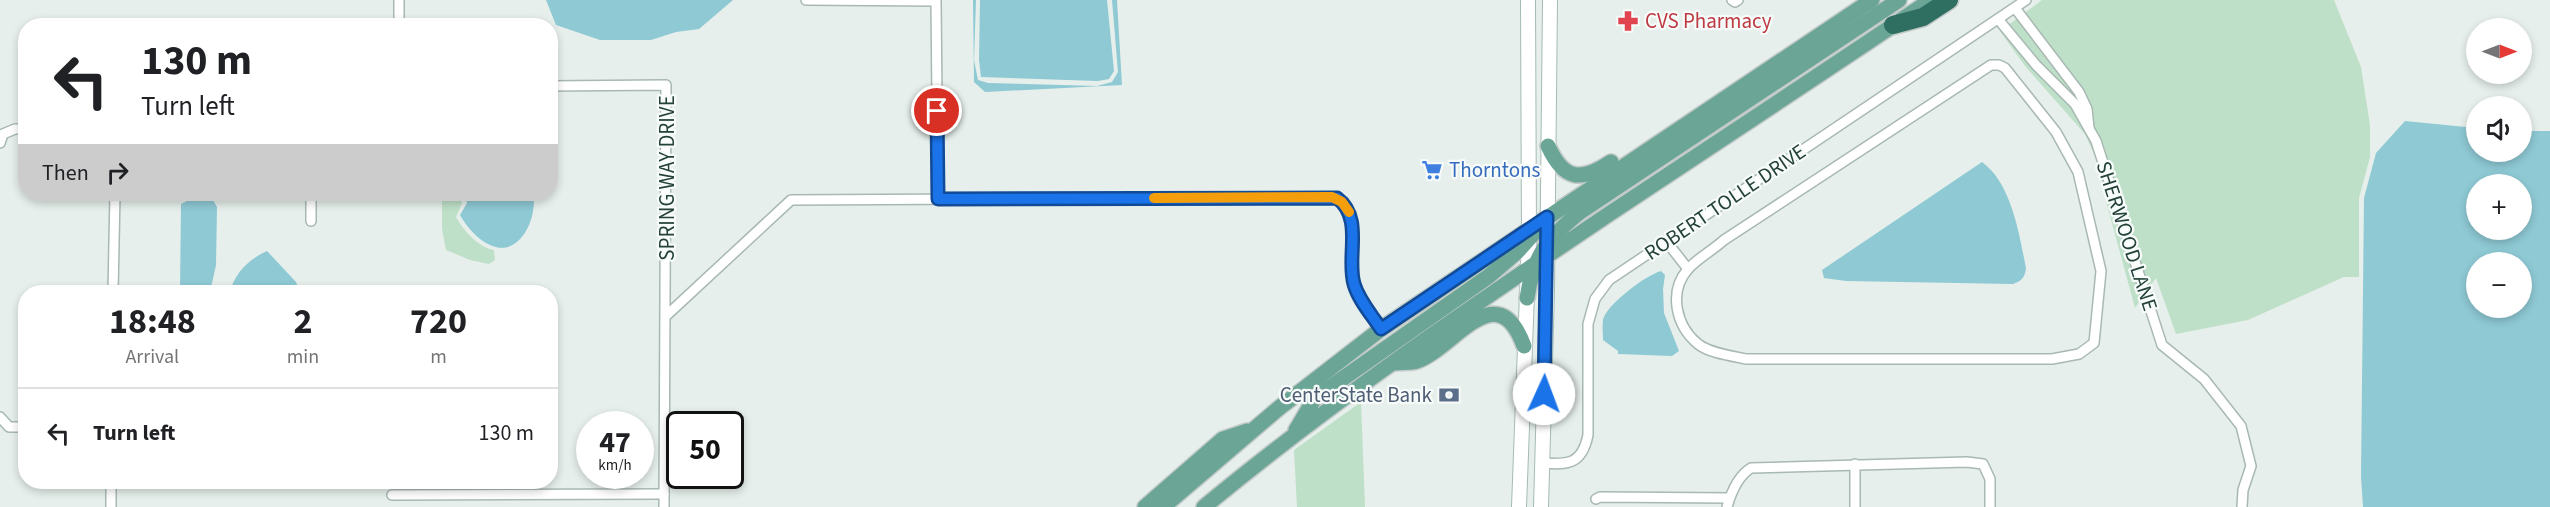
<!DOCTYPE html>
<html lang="en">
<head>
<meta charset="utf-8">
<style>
	:root { --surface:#fff; --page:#f6f6f6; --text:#202124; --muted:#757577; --line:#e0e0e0 }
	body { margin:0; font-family:"Source Sans 3",sans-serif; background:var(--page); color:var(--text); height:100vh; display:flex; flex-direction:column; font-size:22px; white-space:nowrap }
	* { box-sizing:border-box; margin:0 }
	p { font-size:20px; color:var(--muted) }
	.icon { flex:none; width:33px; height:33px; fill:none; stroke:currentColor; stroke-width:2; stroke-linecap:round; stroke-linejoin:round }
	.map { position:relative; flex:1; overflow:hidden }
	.sheet { position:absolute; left:18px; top:285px; width:540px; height:204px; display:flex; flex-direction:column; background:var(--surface); border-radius:24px; box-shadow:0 3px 9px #0003 }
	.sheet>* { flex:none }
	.hud { position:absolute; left:18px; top:18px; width:540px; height:183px; border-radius:24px; box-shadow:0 3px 9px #0003; background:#fff; color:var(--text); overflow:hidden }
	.needle { width:39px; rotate:90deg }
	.tools { position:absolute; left:2466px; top:18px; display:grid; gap:12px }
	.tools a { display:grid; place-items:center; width:66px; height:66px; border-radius:50%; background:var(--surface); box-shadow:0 3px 9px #0003; font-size:30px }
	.speed { position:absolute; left:576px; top:411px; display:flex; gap:12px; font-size:30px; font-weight:700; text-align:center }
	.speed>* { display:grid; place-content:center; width:78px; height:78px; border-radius:50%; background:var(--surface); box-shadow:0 3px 9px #0003; line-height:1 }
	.speed small { font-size:15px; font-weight:400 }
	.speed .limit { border:3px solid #111; border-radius:9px; background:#fff; color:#111 }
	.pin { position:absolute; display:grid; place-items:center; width:51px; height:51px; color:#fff; margin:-26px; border:3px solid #fff; border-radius:50%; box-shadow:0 2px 6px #0007 }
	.me { position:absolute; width:66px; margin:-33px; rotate:2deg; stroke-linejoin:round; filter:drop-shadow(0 0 4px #0008) }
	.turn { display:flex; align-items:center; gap:21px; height:126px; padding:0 24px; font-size:27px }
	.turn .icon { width:78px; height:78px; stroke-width:2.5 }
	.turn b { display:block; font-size:42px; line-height:51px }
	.then { display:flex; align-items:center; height:57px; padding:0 24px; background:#0003; gap:12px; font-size:22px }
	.eta { display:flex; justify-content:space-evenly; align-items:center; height:102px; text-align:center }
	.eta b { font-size:36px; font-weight:700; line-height:42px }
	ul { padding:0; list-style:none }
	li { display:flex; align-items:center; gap:18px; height:90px; padding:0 24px; border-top:2px solid var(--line) }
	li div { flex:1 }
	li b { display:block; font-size:22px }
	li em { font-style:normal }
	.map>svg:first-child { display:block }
</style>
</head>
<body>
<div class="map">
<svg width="2550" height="507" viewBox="0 0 2550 507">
	<rect width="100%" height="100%" fill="#e6efeb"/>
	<!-- green -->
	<g fill="#bfe0c8">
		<path d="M2042,0H2334L2361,67L2370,125V157L2359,198V277H2344L2248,320L2176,334L2156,278L2135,308L2106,201L2098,163L2085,134L2025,66L2000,31Z"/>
		<path d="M442,194H460L462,203L456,217C463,230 479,248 494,250L495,260L489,264L470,260L446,250L442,229Z"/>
		<path d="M1361,402L1365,507H1297L1294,450Z"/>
	</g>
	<!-- water -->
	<g fill="#8ec9d4" fill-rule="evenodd">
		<path d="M546,0H733L699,29L676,32L651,40H600L556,25Z"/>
		<path d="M973,0H976L974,60L978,80L988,83L1097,86L1112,82L1118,72L1112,0H1117L1122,85L985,92L974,82Z"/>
		<path d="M980,0H1107L1114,71L1109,79L1098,81L981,77L979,60Z"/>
		<path d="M2405,121L2476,128V152H2522V131H2550V507H2363L2361,477L2364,198L2376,153ZM2476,184H2522V230H2476ZM2476,262H2522V308H2476Z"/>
		<path d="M1982,162C2012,184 2019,234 2026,268C2025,278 2021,281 2013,284L1846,281L1824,278L1822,270Z"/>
		<path d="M464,194H533C538,217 520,259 490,245C478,240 466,226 460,215L467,203Z"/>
		<path d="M189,200H213L217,207L216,265L210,292H180L181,204Z"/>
		<path d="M267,251L296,282L300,292H230C234,274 249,259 267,251Z"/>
		<path d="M1661,271L1665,275L1663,289L1664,313L1679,351L1672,356L1618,354V351L1603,340C1603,334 1602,326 1603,320C1606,305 1646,275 1661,271Z"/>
	</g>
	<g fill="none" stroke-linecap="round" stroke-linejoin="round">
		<!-- minor casing -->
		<g stroke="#a8b8b2" stroke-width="12">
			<g id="minor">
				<path d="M806,0L936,1L938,199"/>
				<path d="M1732,0L1735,2L1738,0"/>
				<path d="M2015,8L2079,92L2087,109L2089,128"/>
				<path d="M1998,19L2036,65L2075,104L2096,141L2162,345L2204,379L2241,426L2251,466L2243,490L2242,507"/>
				<path d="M399,26V0"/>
				<path d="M1991,65H1999L2005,68L2056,132L2078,172L2101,271L2094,343L2079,354L2052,359H1746C1732,356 1709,353 1698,344C1676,326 1668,292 1688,269C1698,258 1713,250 1724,240Z"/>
				<path d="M550,86L666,85L664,507"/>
				<path d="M0,143L3,134L15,129H26"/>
				<path d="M311,221V194"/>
				<path d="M1666,241L1688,269"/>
				<path d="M113,292L115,194"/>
				<path d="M667,315L791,200L1332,197C1365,207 1346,260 1354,286C1359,301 1372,316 1381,329"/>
				<path d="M0,417L9,427H26"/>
				<path d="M1542,463C1569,465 1582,464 1588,435V324L1595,299L1609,280L2026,0"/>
				<path d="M1855,464V507"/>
				<path d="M111,482V507"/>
				<path d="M392,495L664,494"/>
				<path d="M1596,499L1600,497L1729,498"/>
				<path d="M1727,507C1731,493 1738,476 1751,468L1967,462L1983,464L1990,479V507"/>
			</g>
		</g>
		<!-- secondary casing -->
		<g stroke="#a4bbb3" stroke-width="16">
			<g id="secondary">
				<path d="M1519,507L1529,240L1528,0"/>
				<path d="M1541,507L1547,290L1550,0"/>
			</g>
		</g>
		<!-- primary casing -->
		<g stroke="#c2cac8" stroke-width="18">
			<g id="primary">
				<path d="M1548,146C1564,181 1581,182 1611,162"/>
				<path d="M1527,298C1533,256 1548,238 1580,212L1899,0"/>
				<path d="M1393,363C1400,362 1410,363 1417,361C1455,347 1497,273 1524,346"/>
				<path d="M1296,430L1315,398L1489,276L1518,251L1536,231"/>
				<path d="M1145,507L1223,439L1247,431"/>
				<path d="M1163,507L1279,408L1381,329L1872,0"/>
				<path d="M1204,507C1333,400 1471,307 1609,214C1716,143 1824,72 1931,0"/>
			</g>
		</g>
		<!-- motorway casing -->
		<g stroke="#c2cac8" stroke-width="21">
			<path id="motorway" d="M1893,25L1923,17L1949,0"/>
		</g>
		<!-- minor -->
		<use href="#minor" stroke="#fff" stroke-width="9"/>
		<!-- secondary -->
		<use href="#secondary" stroke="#fff" stroke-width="14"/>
		<!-- primary -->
		<use href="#primary" stroke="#6aa596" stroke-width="15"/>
		<!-- motorway -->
		<use href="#motorway" stroke="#2f6f62" stroke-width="18"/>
	</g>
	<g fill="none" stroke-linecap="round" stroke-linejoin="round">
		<!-- route casing -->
		<g stroke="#114b97" stroke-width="15">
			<path id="route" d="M937,111L938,199L1337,198C1364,218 1346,257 1354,284C1359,301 1372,315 1381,329L1547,217L1544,394"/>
		</g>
		<!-- route -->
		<use href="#route" stroke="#1a73e8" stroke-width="10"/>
		<!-- slow -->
		<path stroke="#f59e0b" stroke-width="10" d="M1154,198L1332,197L1342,202L1349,212"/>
	</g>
	<!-- icons -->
	<defs>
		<g id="pharmacy-bare" transform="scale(1.62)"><path d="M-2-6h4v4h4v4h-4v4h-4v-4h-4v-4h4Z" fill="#e0444e" stroke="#f7fbf9" stroke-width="2.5" paint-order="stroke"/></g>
		<g id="supermarket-bare" transform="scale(1.62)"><path d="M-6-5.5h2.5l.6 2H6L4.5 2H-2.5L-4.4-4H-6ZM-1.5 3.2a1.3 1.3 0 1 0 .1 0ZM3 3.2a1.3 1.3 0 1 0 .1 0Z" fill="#3f7fe0" stroke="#f7fbf9" stroke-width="2.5" paint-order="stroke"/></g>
		<g id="bank-bare" transform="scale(1.62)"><path d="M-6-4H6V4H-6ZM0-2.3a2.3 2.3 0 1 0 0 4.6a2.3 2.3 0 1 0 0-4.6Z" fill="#5c6f8a" stroke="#f7fbf9" stroke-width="2.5" paint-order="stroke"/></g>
	</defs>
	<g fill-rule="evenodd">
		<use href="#pharmacy-bare" x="1628" y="21"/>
		<use href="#supermarket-bare" x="1432" y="170"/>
		<use href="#bank-bare" x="1449" y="395"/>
	</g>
	<g text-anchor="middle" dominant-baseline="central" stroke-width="4.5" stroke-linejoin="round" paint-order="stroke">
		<!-- health labels -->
		<g font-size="21" fill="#be3a42" stroke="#f7fbf9" text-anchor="start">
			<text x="1645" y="21">CVS Pharmacy</text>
		</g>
		<!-- shop labels -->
		<g font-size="21" fill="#366cbe" stroke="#f7fbf9" text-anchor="start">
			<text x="1449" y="170">Thorntons</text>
		</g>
		<!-- street labels -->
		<g font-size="21" fill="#24423a" stroke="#f7fbf9">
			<text transform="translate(667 178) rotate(-90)">SPRING WAY DRIVE</text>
			<text transform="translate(1725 202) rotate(-34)">ROBERT TOLLE DRIVE</text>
			<text transform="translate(2127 236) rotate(72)">SHERWOOD LANE</text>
		</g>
		<!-- service labels -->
		<g font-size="21" fill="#4e5e75" stroke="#f7fbf9" text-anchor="end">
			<text x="1432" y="395">CenterState Bank</text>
		</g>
	</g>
</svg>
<div class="tools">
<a><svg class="needle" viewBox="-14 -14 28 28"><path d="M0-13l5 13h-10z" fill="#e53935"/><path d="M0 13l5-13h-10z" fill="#757577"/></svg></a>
<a><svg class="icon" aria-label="sound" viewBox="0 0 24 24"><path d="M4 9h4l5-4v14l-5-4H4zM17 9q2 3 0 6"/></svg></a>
<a>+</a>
<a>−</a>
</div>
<div class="speed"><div>47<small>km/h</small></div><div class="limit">50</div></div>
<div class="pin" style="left:937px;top:111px;background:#d93025"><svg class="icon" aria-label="arrive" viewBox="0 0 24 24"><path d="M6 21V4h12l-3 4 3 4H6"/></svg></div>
<svg class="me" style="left:1544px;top:394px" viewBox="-20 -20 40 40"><circle r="19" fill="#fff"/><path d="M0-13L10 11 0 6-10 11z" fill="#1a73e8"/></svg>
<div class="hud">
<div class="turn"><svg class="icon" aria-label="left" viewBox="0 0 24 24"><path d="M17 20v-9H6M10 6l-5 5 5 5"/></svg><div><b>130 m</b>Turn left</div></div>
<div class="then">Then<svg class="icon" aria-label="right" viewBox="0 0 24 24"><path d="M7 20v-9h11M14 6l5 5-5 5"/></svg></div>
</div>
<section class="sheet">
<div class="eta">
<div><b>18:48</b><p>Arrival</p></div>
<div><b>2</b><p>min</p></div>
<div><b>720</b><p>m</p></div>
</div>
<ul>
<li><svg class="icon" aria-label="left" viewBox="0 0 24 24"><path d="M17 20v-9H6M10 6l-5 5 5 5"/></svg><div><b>Turn left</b></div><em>130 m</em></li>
</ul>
</section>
</div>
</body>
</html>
